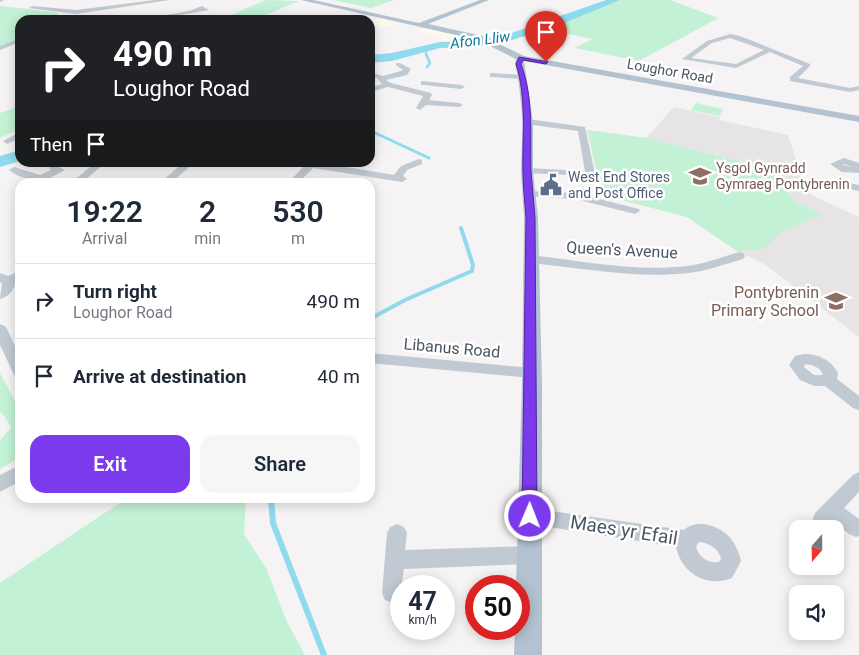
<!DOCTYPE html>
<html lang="en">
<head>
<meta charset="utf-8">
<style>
	:root { --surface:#fff; --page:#f6f6f7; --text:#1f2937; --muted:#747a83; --line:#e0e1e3; --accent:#7c3aed }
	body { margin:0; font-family:Roboto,sans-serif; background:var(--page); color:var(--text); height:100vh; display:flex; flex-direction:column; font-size:19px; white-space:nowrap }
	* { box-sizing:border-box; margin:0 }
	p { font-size:16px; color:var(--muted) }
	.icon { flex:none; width:28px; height:28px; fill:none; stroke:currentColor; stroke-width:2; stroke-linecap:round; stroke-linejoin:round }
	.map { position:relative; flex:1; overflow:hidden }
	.details { position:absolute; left:15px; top:178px; width:360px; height:325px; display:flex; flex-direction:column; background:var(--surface); border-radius:15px; box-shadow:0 2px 12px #0003 }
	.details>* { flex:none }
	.top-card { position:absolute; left:15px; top:15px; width:360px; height:152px; border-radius:15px; box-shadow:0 2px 12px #0003; background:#202124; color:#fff; overflow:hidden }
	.needle { width:32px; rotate:200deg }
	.tools { position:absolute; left:789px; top:520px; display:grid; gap:10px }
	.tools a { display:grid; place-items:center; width:55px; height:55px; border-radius:10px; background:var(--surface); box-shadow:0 2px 12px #0003; font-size:25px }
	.speed { position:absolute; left:390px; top:575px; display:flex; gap:10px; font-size:25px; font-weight:700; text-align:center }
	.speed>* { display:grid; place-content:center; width:65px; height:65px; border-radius:50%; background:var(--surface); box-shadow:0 2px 12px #0003; line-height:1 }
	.speed small { font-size:12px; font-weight:400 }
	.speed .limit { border:8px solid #d22; background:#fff; color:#111 }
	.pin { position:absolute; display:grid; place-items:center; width:42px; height:42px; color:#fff; margin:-51px -21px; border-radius:50% 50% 50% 0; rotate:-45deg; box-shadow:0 0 5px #0007 }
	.pin .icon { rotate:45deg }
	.me { position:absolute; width:55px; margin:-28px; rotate:1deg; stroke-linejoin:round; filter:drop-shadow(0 0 4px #0008) }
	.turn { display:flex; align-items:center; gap:18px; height:105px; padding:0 15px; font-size:22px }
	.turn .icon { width:65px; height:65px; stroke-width:2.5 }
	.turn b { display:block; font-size:35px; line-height:42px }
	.then { display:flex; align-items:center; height:48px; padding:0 15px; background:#0003; gap:10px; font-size:19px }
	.eta { display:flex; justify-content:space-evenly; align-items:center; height:85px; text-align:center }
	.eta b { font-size:30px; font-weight:600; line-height:35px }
	.button { display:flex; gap:10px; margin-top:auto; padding:10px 15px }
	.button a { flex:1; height:58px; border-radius:15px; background:var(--accent); color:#fff; font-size:20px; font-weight:600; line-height:58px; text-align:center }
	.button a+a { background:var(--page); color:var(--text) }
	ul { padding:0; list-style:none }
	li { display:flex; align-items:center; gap:15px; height:75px; padding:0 15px; border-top:1px solid var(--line) }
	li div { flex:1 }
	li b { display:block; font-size:19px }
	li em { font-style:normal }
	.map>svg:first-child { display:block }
</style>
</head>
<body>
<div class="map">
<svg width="859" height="655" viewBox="0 0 859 655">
	<rect width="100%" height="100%" fill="#f5f3f3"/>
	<!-- commercial -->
	<g fill="#fdf9ef">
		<path d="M378,18L401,23L370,31V21Z"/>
		<path d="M426,28L473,39L482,43L445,44L443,40L418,31Z"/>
	</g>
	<!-- education -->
	<path fill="#e6e4e5" d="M674,107L720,117L719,120L788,135L805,187L811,195L859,217V337L766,265L737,251L687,217L614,198L607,193L600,180L587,130L646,138Z"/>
	<!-- green -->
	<g fill="#c3f1d5">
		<path d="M265,0L299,1L254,20H221Z"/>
		<path d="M333,0H394L371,8Z"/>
		<path d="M621,0H670L718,18L639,61L575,48L592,39L544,29Z"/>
		<path d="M0,6L55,12L59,14L47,20H20V38L0,46Z"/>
		<path d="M696,103L723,109L720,116L691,110Z"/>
		<path d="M20,106V129L0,138V113Z"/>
		<path d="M587,130L646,138L772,170L794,201L823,214L781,232L763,249L737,251L687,217L614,198C596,185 593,152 587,130Z"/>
		<path d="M0,373L20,411V457L0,469V440L11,428L7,420L0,411Z"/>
		<path d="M127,498H246L244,534L266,568L287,622L305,655H0V583Z"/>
	</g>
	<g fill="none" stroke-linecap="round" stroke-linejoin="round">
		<!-- stream-far4 -->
		<path stroke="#90daee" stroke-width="2" d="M426,49V55"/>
		<!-- stream-far3 -->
		<path stroke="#90daee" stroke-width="2.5" d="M426,54L430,63L427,67"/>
		<!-- stream-far2 -->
		<path stroke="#90daee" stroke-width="3" d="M371,131L429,158"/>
		<!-- stream-far1 -->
		<path stroke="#90daee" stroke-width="4" d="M370,319L405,300L472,271L473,265L461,228"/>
		<!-- stream -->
		<path stroke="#90daee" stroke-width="6" d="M271,498L273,523L324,655"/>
		<!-- river -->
		<g fill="#90daee" fill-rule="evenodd">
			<path d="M606,0H620L564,23L512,40L472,47L440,48L392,61L370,63V55L392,53L440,42L472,41L506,35Z"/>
			<path d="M20,150V161L0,167V156Z"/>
		</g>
		<!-- minor -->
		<g fill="#c1cad2" fill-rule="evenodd">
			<path d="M0,0H4L0,2Z"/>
			<path d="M155,0H170L76,14L29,8L32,6L76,10Z"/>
			<path d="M202,6L209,10L152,20H138L189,11Z"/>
			<path d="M730,34L740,36L810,64V66L798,78L850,88L859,86V90L850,92L790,81V77L803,66L770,52L736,68L682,59L707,41ZM730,38L764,50L736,64L691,58L712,43Z"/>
			<path d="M20,38V42L0,50V46Z"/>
			<path d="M396,63H400L411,69L407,75L386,80L391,83L431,93L432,95L429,100L459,103L463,105L459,107L426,105L420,110L416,108L423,96L388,87L370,92V88L382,84L377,78L370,76V72L383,76L401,71L403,70L396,65Z"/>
			<path d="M490,73L523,75L527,77L523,79L493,77H490Z"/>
			<path d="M421,81L461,85L465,87L461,89L424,85H421Z"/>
			<path d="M528,119L585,127L595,174L593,176L524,173V169L527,168L585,171L578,131L525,124L524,122Z"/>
			<path d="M20,132V138L7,144L3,141Z"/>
			<path d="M844,158L859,163V173L842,172L830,164ZM843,165L844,164L853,167Z"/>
			<path d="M419,159L422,160V164L407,170L403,176L407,179L402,182L313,168L299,182H289L304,166L291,162H317L394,175L401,166Z"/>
			<path d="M96,162H106L84,181L63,182L64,180L78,177Z"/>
			<path d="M184,162H195L172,182H161Z"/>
			<path d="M54,165L65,170L50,178L55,182C41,182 19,179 9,170L14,167L40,175L51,170L49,168Z"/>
			<path d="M845,182L859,185V191L841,187V183Z"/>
			<path d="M528,191L575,193L639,209L640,211L635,214L575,199L524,196L523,194L524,192Z"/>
			<path d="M739,252L743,253L745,256L743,259C725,264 707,271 688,273C636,279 582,268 531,263L525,259L531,255C582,261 636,272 687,266C705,264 722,257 739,252Z"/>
			<path d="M20,271V280L15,283C14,291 8,297 0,299L2,283L0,282V273L8,276Z"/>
			<path d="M0,324L5,326L7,329L20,357V378L15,377L0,345Z"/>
			<path d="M370,353L531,368L536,369L538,373L536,377L531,378L370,363Z"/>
			<path d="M804,354C819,354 831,360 838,373L837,379L859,396V410L853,408L825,386H814L800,380L789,365L795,356ZM805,364C812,365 821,367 823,375H814L804,367Z"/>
			<path d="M20,465V481L0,492V475Z"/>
			<path d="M859,472V492L844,508L859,519V536L856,537L849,534L832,521L822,528L815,525L813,519L815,513L853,475Z"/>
			<path d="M530,508L684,530C697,518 721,526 731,539C736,545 739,553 741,561L732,578C707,588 682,574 676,547L530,524L523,522L521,516L523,510ZM699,542C710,543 719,549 721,559L719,562C708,563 699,558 696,547Z"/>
			<path d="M397,524L404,527L407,533L405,550L529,546L536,548L539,555L536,562L529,564L404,569L399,600L392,603L385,600L382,593L387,533L390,527Z"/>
		</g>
		<!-- major -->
		<path fill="#b3c2d1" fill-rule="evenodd" d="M301,0H313L419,23L480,0H489L428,24L483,36L524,56L859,116V122L524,61L533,122V171L538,218L542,383V655H514L515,629H519V586H516L522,383L524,218L521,171L523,122L518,77L515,64L516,59L478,40Z"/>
	</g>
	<!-- route -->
	<path fill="#7c3aed" stroke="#51269a" d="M519,57L548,62L546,64L523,60L521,64C534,99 530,135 531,171C532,187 534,202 535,218L537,516L535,521L530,523L524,521L522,516L526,218C525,202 523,187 523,171C522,135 527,99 516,64Z"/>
	<!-- icons -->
	<defs>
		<g id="school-bare" transform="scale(1.725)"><path d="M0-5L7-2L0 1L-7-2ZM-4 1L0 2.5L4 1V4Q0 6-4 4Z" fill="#8d6e63" stroke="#fff" stroke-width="2.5" paint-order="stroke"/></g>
		<g id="civic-bare" transform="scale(1.725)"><path d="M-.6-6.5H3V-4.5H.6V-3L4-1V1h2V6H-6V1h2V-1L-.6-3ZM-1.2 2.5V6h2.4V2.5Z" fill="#5c6f8a" stroke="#fff" stroke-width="2.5" paint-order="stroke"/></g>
	</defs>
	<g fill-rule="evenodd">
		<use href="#school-bare" x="700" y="176"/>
		<use href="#civic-bare" x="551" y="185"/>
		<use href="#school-bare" x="836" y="301"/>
	</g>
	<g text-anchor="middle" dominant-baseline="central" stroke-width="5" stroke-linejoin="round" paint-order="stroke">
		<!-- far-street labels -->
		<g font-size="14" fill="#4a5661" stroke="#fff">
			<text transform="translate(670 71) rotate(10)">Loughor Road</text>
		</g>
		<!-- far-education labels -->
		<g font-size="14" fill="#785e54" stroke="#fff" text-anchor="start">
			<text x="716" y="168">Ysgol Gynradd<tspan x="716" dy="16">Gymraeg Pontybrenin</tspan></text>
		</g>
		<!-- far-service labels -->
		<g font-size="14" fill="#4e5e75" stroke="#fff" text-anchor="start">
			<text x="568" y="177">West End Stores<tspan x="568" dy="16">and Post Office</tspan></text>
		</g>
		<!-- far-water labels -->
		<g font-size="15" font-style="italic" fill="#0c7c9b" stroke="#fff">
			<text transform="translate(480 40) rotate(-7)">Afon Lliw</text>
		</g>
		<!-- street labels -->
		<g font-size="16" fill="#4a5661" stroke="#fff">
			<text transform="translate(622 250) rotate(3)">Queen's Avenue</text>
			<text transform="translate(452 348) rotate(5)">Libanus Road</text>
		</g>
		<!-- education labels -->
		<g font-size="16" fill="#785e54" stroke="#fff" text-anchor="end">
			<text x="819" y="292">Pontybrenin<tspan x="819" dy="18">Primary School</tspan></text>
		</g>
		<!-- near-street labels -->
		<g font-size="19" fill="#4a5661" stroke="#fff">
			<text transform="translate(624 530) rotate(9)">Maes yr Efail</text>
		</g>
	</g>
</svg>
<div class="tools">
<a><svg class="needle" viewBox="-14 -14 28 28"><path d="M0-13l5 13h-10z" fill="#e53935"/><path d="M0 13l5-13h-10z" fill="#747a83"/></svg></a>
<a><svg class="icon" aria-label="sound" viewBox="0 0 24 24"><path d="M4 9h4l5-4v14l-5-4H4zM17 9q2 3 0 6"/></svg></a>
</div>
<div class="speed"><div>47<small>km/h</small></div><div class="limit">50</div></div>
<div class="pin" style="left:546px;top:62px;background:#d93025"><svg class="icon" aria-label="arrive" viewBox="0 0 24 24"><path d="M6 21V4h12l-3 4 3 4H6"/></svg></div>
<svg class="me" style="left:530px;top:516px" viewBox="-20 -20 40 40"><circle r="17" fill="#7c3aed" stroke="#fff" stroke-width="3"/><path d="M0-11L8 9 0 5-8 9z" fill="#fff"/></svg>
<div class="top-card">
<div class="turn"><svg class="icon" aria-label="right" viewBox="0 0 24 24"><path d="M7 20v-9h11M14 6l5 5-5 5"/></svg><div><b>490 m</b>Loughor Road</div></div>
<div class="then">Then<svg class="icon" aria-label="arrive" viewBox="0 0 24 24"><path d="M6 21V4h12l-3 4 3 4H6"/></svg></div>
</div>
<section class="details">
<div class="eta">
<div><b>19:22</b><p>Arrival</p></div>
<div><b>2</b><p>min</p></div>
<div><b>530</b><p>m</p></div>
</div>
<ul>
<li><svg class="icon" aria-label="right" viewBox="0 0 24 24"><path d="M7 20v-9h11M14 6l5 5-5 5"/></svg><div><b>Turn right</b><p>Loughor Road</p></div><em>490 m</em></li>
<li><svg class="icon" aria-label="arrive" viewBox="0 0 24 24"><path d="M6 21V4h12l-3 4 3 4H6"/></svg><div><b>Arrive at destination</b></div><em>40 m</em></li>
</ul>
<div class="button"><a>Exit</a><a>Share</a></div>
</section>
</div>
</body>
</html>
